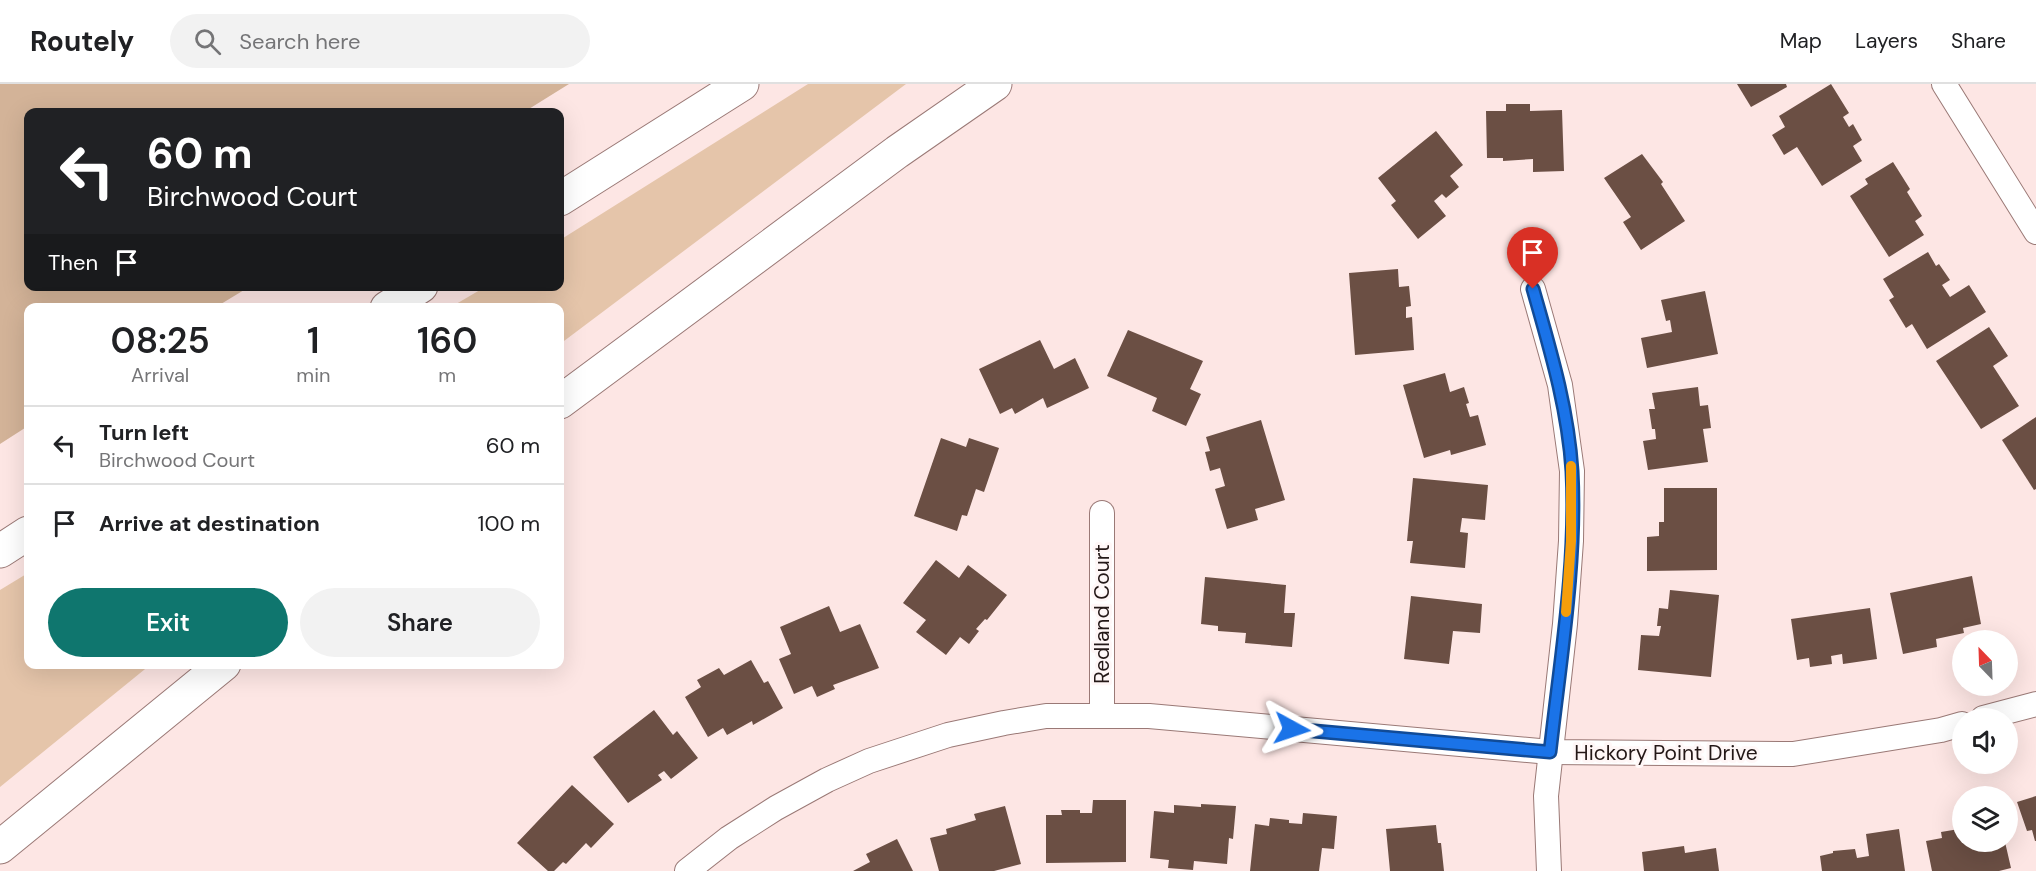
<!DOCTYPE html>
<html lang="en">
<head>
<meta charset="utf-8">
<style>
	:root { --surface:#fff; --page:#f2f2f2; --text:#202124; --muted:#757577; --line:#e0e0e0; --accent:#0f766e }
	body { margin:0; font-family:"DM Sans",sans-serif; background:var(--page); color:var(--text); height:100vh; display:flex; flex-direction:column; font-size:22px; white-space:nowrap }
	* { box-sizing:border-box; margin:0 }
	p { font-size:20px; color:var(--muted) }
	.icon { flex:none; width:33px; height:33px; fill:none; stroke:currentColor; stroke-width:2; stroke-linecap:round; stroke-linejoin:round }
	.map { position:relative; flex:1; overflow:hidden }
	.panel { position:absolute; left:24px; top:219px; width:540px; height:366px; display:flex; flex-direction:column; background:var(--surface); border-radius:12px; box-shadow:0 6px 24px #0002 }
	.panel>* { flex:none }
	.guide { position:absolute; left:24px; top:24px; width:540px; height:183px; border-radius:12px; box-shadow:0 6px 24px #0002; background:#202124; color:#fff; overflow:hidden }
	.needle { width:39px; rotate:337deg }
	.controls { position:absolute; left:1952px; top:546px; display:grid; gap:12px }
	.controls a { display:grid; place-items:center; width:66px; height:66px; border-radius:50%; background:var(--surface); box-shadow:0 6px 24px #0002; font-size:30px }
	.pin { position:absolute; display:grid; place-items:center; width:51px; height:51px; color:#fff; margin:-62px -26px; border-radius:50% 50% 50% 0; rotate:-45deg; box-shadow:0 0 6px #0007 }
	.pin .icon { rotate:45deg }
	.me { position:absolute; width:66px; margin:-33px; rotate:95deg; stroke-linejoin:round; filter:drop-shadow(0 0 4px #0008) }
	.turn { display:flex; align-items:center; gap:21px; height:126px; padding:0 24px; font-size:27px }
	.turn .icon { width:78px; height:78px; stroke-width:2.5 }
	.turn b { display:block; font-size:42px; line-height:51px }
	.then { display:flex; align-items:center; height:57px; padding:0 24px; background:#0003; gap:12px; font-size:22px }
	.eta { display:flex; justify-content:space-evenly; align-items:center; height:102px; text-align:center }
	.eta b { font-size:36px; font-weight:600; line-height:42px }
	.action { display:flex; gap:12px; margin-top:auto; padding:12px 24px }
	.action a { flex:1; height:69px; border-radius:36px; background:var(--accent); color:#fff; font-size:24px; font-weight:600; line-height:69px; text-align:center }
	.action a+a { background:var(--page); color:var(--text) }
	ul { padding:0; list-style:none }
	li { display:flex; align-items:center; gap:18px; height:78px; padding:0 24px; border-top:2px solid var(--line) }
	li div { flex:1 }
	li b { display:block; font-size:22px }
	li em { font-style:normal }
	header { display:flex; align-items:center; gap:36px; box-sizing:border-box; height:84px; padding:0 30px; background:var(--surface); border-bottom:2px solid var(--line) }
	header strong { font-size:28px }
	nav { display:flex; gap:33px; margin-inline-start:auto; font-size:21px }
	.search { width:420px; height:54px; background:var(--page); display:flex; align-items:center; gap:15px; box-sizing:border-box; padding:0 21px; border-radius:33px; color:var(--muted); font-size:22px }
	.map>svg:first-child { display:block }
</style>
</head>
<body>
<header>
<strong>Routely</strong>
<div class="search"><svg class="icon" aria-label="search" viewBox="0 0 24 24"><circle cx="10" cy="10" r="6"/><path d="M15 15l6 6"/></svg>Search here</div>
<nav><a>Map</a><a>Layers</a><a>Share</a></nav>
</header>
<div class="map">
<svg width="2036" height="787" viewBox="0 0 2036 787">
	<rect width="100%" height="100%" fill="#fde6e4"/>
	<!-- green -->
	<g fill="#e5c5aa">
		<path d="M808,0H906L560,260V224L451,223L485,203L560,202V156Z"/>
		<path d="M28,489V580L150,581L0,703V506Z"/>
	</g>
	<!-- forest -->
	<path fill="#d3b398" d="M0,0H569L524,28H28V202L249,203L216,223L28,224V342L0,360Z"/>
	<!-- building -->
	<g fill="#6b4f44">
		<path d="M1737,0H1786L1787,3L1751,23Z"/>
		<path d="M1831,0L1849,29L1843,33L1849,43L1853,40L1862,56L1853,62L1862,77L1822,102L1797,63L1784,71L1772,51L1785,43L1779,32Z"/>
		<path d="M1506,20H1530V27L1562,26L1564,87L1533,88V75L1503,77V74H1487L1486,27H1506Z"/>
		<path d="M1436,47L1463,81L1450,92L1459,103L1446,114L1442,110L1434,117L1446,132L1418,155L1391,121L1396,117L1378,94Z"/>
		<path d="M1642,70L1663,98L1661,100L1685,137L1641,166L1623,138L1631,133L1604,94Z"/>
		<path d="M1893,78L1910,105L1907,108L1922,132L1915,137L1924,151L1889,173L1850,112L1868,100L1865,95Z"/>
		<path d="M1928,168L1936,182L1939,180L1950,196L1942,201L1950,213L1969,201L1986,228L1927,265L1912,240L1906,244L1889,216L1894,213L1883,195Z"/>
		<path d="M1398,185L1399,203L1409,202L1411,222L1406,223V234L1412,233L1414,266L1355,271L1349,189Z"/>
		<path d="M1705,207L1718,270L1647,284L1641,254L1672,248L1670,236L1666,237L1661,216Z"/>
		<path d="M1989,243L2008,272L1993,282L2019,322L1981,345L1936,277Z"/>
		<path d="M1128,246L1203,277L1190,305L1201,310L1186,342L1152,327L1157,314L1107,292Z"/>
		<path d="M1040,256L1054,285L1075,274L1089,304L1047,324L1043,314L1015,330L1012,324L1000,330L979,285Z"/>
		<path d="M1445,289L1450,308L1464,303L1469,319L1466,320L1470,333L1478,331L1486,361L1451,371L1450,366L1424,374L1403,301Z"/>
		<path d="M1698,303L1700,322L1708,321L1711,344L1703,345L1708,378L1648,386L1643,357L1656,355L1655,345H1652L1649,325H1655L1652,309Z"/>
		<path d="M2036,333V405L2034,406L2002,356Z"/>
		<path d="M1261,336L1285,416L1255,425L1258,436L1227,445L1215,405L1225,402L1220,384L1210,387L1205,368L1210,367L1206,353Z"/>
		<path d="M941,354L966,363L969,354L999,364L984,408L976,405L967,432L962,431L957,447L914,432Z"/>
		<path d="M1413,394L1488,401L1485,436L1462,434L1460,448L1468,449L1465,484L1410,479L1413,457H1407Z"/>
		<path d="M1664,404H1717V486L1647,487V453L1659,452V438H1664Z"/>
		<path d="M936,476L959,494L968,481L1007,511L987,536L985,535L976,545L979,547L969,560L960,553L946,571L916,548L926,536L903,519Z"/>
		<path d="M1972,492L1981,540L1963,544L1964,549L1936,555L1937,563L1903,570L1890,509Z"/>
		<path d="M1205,493L1286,501L1284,529H1295L1292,563L1245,559L1246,549L1218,547V542L1201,540Z"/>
		<path d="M1670,506L1719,511L1711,593L1638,586L1641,551L1659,552L1661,542H1657L1659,524L1668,525Z"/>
		<path d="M1411,512L1482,520L1480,549L1453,547L1449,580L1404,575Z"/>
		<path d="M829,522L840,548L860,540L879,584L833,601L835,605L817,613L812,602L794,610L779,575L791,570L780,543Z"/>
		<path d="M1870,524L1877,575L1843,580L1842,570L1831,572L1832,580L1810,583L1809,574L1797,576L1791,535Z"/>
		<path d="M751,576L764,599L768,597L783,624L753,641L752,637L727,651L723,644L708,653L685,613L701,603L697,596L719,584L724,591Z"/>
		<path d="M654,626L673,651L677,647L698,674L671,695L664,687L658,691L662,696L628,719L593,673Z"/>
		<path d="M572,701L614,740L591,764L586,759L566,780L563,778L554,787H548L517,759Z"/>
		<path d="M2036,712V757H2035L2032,746L2027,747L2017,718Z"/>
		<path d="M1093,716H1126V778L1046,779V731H1062L1061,726H1080V729H1092Z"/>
		<path d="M1201,720L1236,722L1233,755L1229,754L1227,780L1194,777L1193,786L1168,784L1169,776L1150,774L1154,727L1174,729V721L1201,723Z"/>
		<path d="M1005,722L1021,780L994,787H939L930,754L947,750L946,745L976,736L974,730Z"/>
		<path d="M1303,729L1337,732L1334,765L1322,764L1319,787H1250L1255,740L1269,742L1270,734L1289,736V739L1302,740Z"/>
		<path d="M1436,741L1438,759H1441L1444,787H1390L1386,745Z"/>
		<path d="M1899,745L1905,787H1822L1820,772L1833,769V767L1855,765L1857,774L1869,772L1866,750Z"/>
		<path d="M1959,745L1960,748L1962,747V758H2005L2011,784L1999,787H1932L1926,757L1942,754L1941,748Z"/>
		<path d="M897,755L913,787H853L870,778L866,770Z"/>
		<path d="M1684,762L1685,769L1716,764L1719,787H1644L1642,768Z"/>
	</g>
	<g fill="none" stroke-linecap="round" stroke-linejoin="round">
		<!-- minor casing -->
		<g stroke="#9a7976" stroke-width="26">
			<g id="minor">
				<path d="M1944,0L2036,148"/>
				<path d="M1533,205L1560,301L1572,387L1571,457L1565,540L1546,712L1549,787"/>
				<path d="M1102,429V631"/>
				<path d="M1983,634L2036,620"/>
				<path d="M687,787L729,754L776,724L827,696L869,677L948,651L1004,639L1046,632H1149L1550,668L1793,670L1941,646L1962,640"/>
			</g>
		</g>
		<!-- motorway casing -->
		<g stroke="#9a7976" stroke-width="35">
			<g id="motorway">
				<path d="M560,115L742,0"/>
				<path d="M387,224L421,202"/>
				<path d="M560,318L897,68L995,0"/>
				<path d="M0,467L28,449"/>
				<path d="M0,763L224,580"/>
			</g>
		</g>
		<!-- minor -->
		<use href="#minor" stroke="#fff" stroke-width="24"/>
		<!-- motorway -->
		<use href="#motorway" stroke="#fff" stroke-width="33"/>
	</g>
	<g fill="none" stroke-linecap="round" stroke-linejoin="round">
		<!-- route casing -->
		<g stroke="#114b97" stroke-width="15">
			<path id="route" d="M1292,645L1550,668C1560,578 1577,478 1572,387C1568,324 1550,265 1533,205"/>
		</g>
		<!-- route -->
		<use href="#route" stroke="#1a73e8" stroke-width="10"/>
		<!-- slow -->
		<path stroke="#f59e0b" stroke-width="10" d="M1566,528L1571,457V382"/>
	</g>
	<g text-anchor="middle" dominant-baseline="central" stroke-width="6" stroke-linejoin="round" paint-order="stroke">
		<!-- street labels -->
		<g font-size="21" fill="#241817" stroke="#fff7f7">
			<text transform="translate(1102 530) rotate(-90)">Redland Court</text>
			<text x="1666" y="669">Hickory Point Drive</text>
		</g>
	</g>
</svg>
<div class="controls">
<a><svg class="needle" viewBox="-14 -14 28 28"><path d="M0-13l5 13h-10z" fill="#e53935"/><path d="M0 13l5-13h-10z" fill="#757577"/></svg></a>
<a><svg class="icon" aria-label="sound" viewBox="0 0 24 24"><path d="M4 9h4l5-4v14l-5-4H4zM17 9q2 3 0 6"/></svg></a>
<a><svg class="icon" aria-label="layers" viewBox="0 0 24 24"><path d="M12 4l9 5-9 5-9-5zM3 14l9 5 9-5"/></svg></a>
</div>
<div class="pin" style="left:1533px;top:205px;background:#d93025"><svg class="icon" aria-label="arrive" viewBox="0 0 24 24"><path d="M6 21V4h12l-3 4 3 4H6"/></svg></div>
<svg class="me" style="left:1292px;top:645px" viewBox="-20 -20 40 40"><path d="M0-17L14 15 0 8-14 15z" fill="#1a73e8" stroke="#fff" stroke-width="4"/></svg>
<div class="guide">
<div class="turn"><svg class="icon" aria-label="left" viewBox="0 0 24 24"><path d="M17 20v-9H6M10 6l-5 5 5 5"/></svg><div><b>60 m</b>Birchwood Court</div></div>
<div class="then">Then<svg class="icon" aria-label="arrive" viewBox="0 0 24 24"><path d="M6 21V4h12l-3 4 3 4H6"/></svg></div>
</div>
<section class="panel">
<div class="eta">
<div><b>08:25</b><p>Arrival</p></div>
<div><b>1</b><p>min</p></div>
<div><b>160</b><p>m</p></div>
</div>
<ul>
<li><svg class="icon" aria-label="left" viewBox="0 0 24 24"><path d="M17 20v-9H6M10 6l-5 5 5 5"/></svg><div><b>Turn left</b><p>Birchwood Court</p></div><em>60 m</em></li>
<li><svg class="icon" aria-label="arrive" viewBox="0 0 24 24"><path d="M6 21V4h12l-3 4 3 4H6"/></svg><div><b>Arrive at destination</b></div><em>100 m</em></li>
</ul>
<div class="action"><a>Exit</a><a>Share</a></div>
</section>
</div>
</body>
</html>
